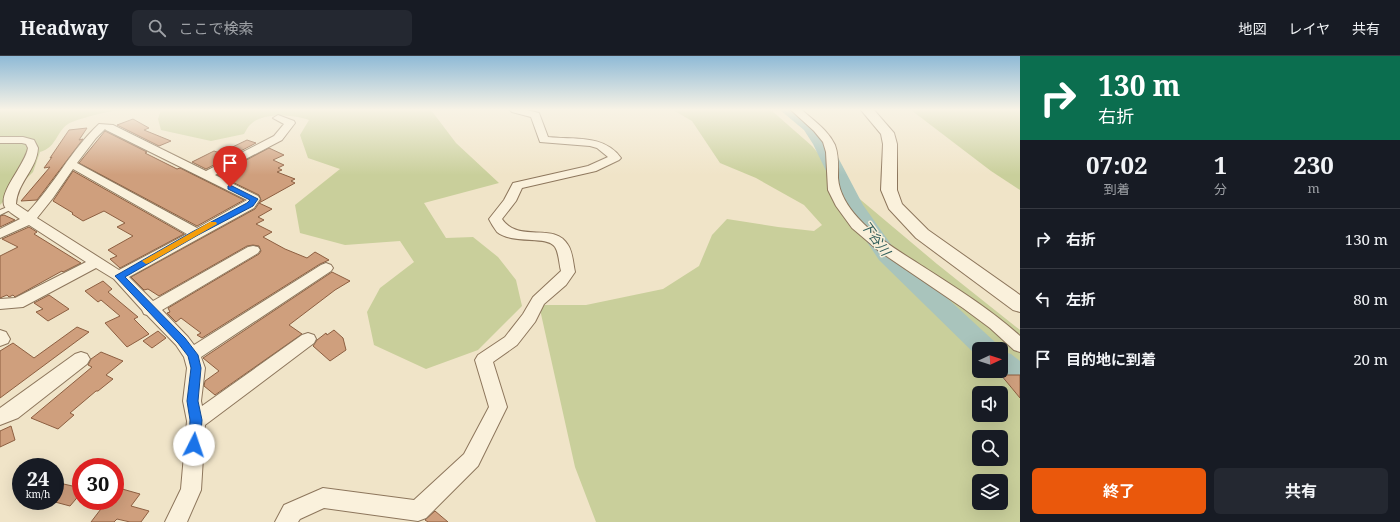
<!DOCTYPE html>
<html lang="ja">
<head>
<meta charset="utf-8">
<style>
	:root { --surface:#171b24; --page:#242831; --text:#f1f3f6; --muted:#9ea1a6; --line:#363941; --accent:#ea580c }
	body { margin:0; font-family:"Noto Serif","Noto Sans JP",serif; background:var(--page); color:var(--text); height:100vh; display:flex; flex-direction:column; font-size:15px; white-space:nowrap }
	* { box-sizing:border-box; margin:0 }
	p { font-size:13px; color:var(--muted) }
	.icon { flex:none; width:22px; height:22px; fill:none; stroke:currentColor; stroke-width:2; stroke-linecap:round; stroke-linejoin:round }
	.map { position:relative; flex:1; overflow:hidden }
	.drawer { display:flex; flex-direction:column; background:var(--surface); width:380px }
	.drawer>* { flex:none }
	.top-card { background:#0b6e4f; color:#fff; overflow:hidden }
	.needle { width:26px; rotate:86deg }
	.fabs { position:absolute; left:972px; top:286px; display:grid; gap:8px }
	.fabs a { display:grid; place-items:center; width:36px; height:36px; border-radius:6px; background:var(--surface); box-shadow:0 4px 16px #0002; font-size:20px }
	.speed { position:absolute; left:12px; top:402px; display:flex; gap:8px; font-size:20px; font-weight:700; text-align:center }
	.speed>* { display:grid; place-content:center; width:52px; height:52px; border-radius:50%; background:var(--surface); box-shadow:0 4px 16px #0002; line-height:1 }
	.speed small { font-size:10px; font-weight:400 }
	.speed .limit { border:6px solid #d22; background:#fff; color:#111 }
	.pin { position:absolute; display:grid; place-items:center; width:34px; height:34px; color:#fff; margin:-41px -17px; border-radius:50% 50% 50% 0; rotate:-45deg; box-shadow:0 0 4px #0007 }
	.pin .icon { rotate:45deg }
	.me { position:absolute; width:44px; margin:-22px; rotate:4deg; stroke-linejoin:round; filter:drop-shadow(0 0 3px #0008) }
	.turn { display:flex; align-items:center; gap:14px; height:84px; padding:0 12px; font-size:18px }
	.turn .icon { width:52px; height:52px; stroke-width:2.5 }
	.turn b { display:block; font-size:28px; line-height:34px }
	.eta { display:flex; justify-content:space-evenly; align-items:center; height:68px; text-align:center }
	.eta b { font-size:24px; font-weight:700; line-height:28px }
	.primary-button { display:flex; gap:8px; margin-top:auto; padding:8px 12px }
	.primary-button a { flex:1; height:46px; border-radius:6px; background:var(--accent); color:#fff; font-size:16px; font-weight:700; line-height:46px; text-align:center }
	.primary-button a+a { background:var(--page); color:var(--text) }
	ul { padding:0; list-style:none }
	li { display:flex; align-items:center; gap:12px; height:60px; padding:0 12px; border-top:1px solid var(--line) }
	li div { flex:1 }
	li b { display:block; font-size:15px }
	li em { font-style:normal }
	header { display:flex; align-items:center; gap:24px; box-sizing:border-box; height:56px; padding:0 20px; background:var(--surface); border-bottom:1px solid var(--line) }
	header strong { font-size:19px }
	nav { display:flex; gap:22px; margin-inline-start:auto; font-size:14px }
	.search { width:280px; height:36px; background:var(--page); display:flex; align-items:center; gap:10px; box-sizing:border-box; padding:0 14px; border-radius:6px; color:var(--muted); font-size:15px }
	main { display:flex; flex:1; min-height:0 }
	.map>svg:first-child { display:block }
</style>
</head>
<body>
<header>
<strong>Headway</strong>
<div class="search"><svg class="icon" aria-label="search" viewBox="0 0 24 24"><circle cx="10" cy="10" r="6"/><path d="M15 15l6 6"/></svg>ここで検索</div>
<nav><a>地図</a><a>レイヤ</a><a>共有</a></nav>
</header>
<main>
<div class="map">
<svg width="1020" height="466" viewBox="0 0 1020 466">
	<rect width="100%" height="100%" fill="#f0e4c8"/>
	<!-- green -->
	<g fill="#c9cf9b" fill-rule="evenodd">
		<path d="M0,54H119C109,55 76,63 68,68C56,76 57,91 40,96L33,116L0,149Z"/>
		<path d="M161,54H431L456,87L499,127L424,147L446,182L473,181L498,201L516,224L522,250L478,294L426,313L374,289L367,256L380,232L414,206L400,185L345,189L300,177L295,149L340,113L308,102L300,79L309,64C295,59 263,56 251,68C248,70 246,75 244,78L211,85L161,74L158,63Z"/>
		<path d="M673,54H771L812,90L849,134L937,208L1020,274V466H596L575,411L539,249H586L663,233L699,210L712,179L727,163L778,171L814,175L822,169L804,149L756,122L720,107L692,65ZM979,293H1001V315H979ZM979,337H1001V359H979ZM979,381H1001V403H979ZM979,425H1001V447H979Z"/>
		<path d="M911,54H1020V134L991,115Z"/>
	</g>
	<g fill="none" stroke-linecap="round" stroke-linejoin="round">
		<!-- river -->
		<g fill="#a9c4bc" fill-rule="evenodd">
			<path d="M780,54H798L816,67L831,88L863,149L895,194L995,286L999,293H979V301L977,300L879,204L843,150L813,88L804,74Z"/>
			<path d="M1001,295L1011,298L1020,305V331L1010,328L993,315H1001Z"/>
		</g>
	</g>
	<!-- building -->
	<g fill="#cf9f7d" stroke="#8d5f41">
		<path d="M133,63L149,72L144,74L171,85L159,90L117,69Z"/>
		<path d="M87,72L79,84L83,83L37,144L21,145L50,111L44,112L52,101L50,102L69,74Z"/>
		<path d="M105,75L147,96L145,97L177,113L180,112L244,144L197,170L79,107Z"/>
		<path d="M247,84L256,87L206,113L192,106L214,95L220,97Z"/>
		<path d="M269,92L284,99L273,104L284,109L278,112L282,114L277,116L295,123L291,125L295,127L259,147L272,153L258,161L264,164L256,168L272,176L263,181L285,193L307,202L315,196L329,204L320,208L202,282L197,279L201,277L181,262L176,266L167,257L170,256L168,252L259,198L261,195L259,190L253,189L247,190L159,240L148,233L144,234L131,221L255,153L261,144L259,139L218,119Z"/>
		<path d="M73,115L184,178L120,212L110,203L117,200L108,194L133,180L117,171L125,167L104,155L83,165L72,158L73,157L53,145Z"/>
		<path d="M4,159L15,164L0,171V160Z"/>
		<path d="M29,171L37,176L34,178L81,207L63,216L62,215L15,241L13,239L9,241L7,239L0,242V200L18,191L2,183Z"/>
		<path d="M332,216L350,225L335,234L289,269L302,278L215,339L204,330L205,325L219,315L203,302Z"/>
		<path d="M103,225L112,233L108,236L138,261L134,263L149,278L127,291L105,267L120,260L101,244L98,246L85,235Z"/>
		<path d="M49,239L69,253L48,265L36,256L43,253L34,247Z"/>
		<path d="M77,271L89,276L0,342V295L13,287L34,302Z"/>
		<path d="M334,274L343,282L346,294L330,305L313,290L317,284L326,277L327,279Z"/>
		<path d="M158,275L166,282L152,292L143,285Z"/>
		<path d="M101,296L123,305L106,319L113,323L98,335H96L70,357L74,359L58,373L31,362L92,311L88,309L91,303Z"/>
		<path d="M1001,319H1020V342Z"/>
		<path d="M11,370L15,384L0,391V375Z"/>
		<path d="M55,426L81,432V437L70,450L55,446Z"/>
		<path d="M115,431L140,438L131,450L149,455L141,466H130L117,463L114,466H91L107,445H115Z"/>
		<path d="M435,455L448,466H428L425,464Z"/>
	</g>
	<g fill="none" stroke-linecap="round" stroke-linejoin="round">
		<!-- service casing -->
		<g stroke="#8d765c" stroke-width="2">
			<path id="service" d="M12,149L15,151L14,152L0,159V154Z"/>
		</g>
		<!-- minor casing -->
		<g stroke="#8d765c" stroke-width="2">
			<g id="minor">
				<path d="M510,54H527L539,57L548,81C574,84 604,78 621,102L619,104L596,115L522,132L516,145L502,163C519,188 554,165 568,189C573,197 573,207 575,216L566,229L544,248L535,266L517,289L493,306L507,351L478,410L426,462L418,465L324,452L300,463L298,466H275L284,449L323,432L414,444L464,398L489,351L475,304L478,299L505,281L523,258L533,241L561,215C559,208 559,197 555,191C547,179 513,189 497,176C494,172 491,167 489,163L504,144L513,127L588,110L608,101L597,92L590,90L540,86L531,61L512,56Z"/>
				<path d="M791,54H802C814,65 828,74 835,89C839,100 838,111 838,122C839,137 848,151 858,162C875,181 897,194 919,208C953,230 989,252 1020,280V296L1014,294L990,272L963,252L879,195L852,172L836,150L828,134L826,96L823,86L814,75Z"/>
				<path d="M278,59L294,65L295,67L282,84L215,119L258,140L260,143L254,152L129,221L153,245L248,191L253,190L258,191L260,194L258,197L162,254L188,281L194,289L321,209L326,207L331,209L333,212L331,215L201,301L205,312L201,345L202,350L302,279L308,277L314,279L316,283L314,287L205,369L201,434L187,466H165L181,433L187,365L183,345L187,312L184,301L176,289L147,259L144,258L142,254L114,223L96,212L23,251L0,253V243L15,242L86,206L29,169L0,182V173L20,163C16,160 5,154 4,149C0,134 25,109 28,92L26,88L22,87H0V81H23L34,84L38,92C37,113 17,127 16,148L28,156C54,129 71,94 99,68L113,69L206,115L274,80L284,68L273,62ZM105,73L106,74L247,144L197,172L77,107L96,82ZM73,113L187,178L119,214L37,162L53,142Z"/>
				<path d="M0,274L6,276L10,283L8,287L0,290Z"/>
				<path d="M81,296L87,298L90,303L87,308L18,362L0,369V352L75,298Z"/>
			</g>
		</g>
		<!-- tertiary casing -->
		<g stroke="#8d765c" stroke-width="2">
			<path id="tertiary" d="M861,54H874L894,77L897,88V134L902,148L928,174L1020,239V256L1013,254L916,182L889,153L881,134L883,88L881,78Z"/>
		</g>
		<!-- service -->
		<use href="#service" fill="#faf1dc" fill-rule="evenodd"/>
		<!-- minor -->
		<use href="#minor" fill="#faf1dc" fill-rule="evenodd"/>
		<!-- tertiary -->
		<use href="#tertiary" fill="#faf1dc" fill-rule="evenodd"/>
	</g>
	<!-- sky -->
	<linearGradient id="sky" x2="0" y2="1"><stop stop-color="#8fbad6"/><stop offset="0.45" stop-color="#f8f3e6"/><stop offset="1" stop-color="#f8f3e6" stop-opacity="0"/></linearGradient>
	<rect width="1020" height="119" fill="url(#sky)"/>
	<!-- route -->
	<path fill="#1a73e8" stroke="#114b97" d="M230,129L258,143L253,150L198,179L125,221L185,282L198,299L201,312L198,345L202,364L200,389L199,393L194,394L190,393L189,389L190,364L187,345L191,312L188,300L178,287L115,220L192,176L247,147L250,144L228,133V130Z"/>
	<!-- slow -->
	<path fill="#f59e0b" d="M210,166H216L217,168L149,207L146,208L142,205Z"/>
	<g text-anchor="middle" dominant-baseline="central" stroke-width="3" stroke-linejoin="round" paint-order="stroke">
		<!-- water labels -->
		<g font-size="13" font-style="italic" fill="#2f5d5a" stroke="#f7eed8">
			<text transform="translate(876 182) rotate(54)">下谷川</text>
		</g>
	</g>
</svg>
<div class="fabs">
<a><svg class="needle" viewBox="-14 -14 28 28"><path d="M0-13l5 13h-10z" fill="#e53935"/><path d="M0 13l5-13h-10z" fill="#9ea1a6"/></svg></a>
<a><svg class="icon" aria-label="sound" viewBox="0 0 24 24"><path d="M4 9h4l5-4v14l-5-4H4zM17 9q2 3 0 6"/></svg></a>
<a><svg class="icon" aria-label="search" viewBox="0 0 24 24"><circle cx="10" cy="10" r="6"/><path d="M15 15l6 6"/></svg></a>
<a><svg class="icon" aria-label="layers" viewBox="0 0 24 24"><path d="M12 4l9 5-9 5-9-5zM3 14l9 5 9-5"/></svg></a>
</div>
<div class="speed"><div>24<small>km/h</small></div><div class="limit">30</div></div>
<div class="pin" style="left:230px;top:131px;background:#d93025"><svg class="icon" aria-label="arrive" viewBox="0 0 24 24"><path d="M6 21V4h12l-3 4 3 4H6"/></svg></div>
<svg class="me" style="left:194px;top:389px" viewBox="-20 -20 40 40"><circle r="19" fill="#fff"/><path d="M0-13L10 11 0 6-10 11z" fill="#1a73e8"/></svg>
</div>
<section class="drawer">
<div class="top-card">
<div class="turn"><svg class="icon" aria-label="right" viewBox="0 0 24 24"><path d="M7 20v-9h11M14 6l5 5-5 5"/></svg><div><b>130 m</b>右折</div></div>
</div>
<div class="eta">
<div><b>07:02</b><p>到着</p></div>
<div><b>1</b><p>分</p></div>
<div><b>230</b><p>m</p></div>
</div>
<ul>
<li><svg class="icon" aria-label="right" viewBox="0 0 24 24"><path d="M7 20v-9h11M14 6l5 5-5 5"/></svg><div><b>右折</b></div><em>130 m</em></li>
<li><svg class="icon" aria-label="left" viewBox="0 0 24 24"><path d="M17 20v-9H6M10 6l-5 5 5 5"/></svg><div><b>左折</b></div><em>80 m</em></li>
<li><svg class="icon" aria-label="arrive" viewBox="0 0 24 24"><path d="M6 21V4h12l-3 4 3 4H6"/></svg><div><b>目的地に到着</b></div><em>20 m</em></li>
</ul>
<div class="primary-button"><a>終了</a><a>共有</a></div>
</section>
</main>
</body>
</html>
